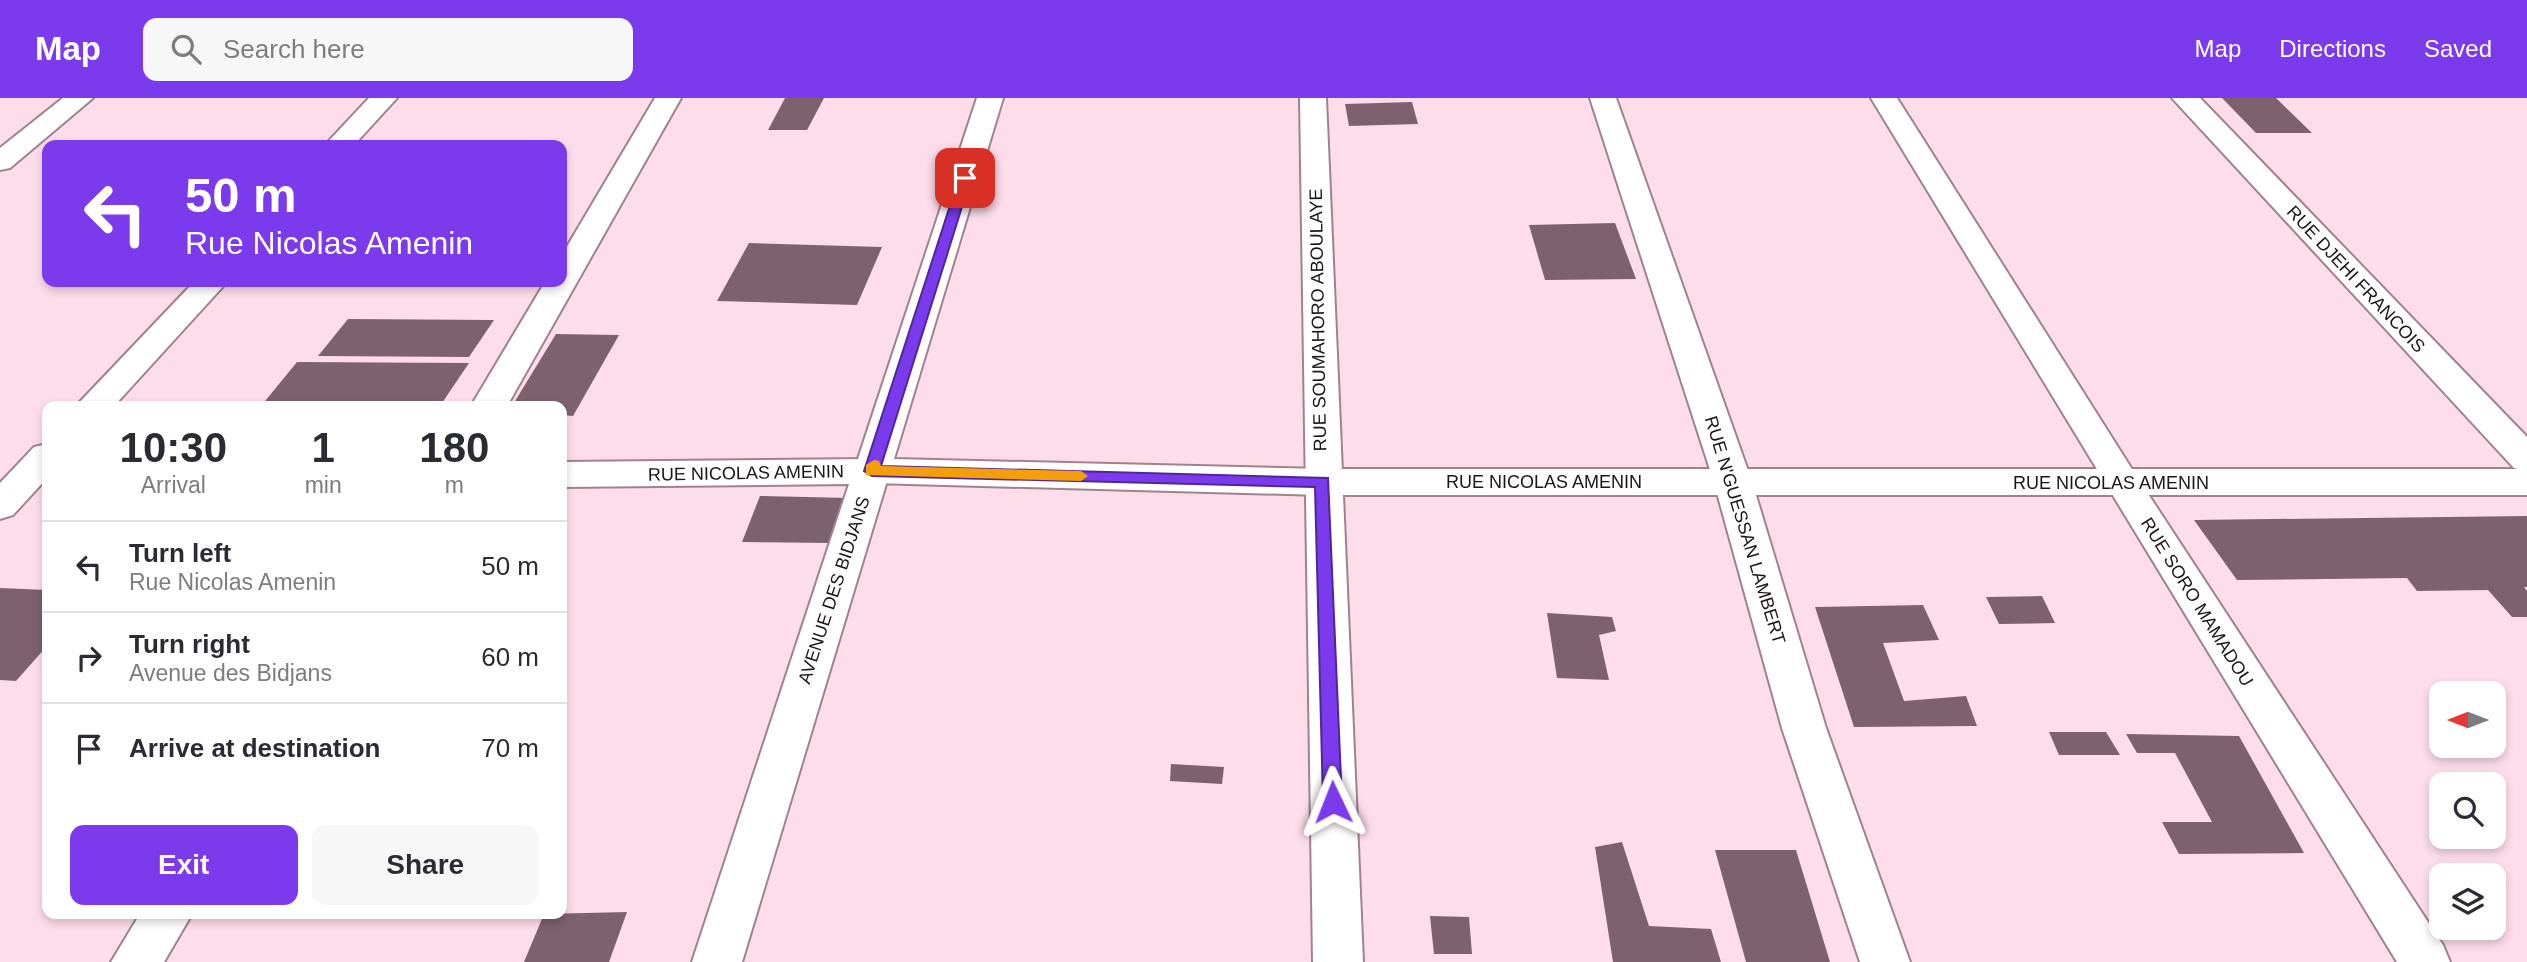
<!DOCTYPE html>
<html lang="en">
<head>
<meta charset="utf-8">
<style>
	:root { --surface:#fff; --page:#f7f7f7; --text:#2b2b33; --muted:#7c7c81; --line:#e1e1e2; --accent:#7c3aed }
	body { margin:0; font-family:Helvetica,sans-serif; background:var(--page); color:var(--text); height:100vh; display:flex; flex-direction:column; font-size:26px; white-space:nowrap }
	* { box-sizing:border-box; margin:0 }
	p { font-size:23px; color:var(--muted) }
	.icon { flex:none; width:38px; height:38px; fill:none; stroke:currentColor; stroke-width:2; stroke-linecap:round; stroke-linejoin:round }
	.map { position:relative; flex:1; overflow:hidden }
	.details { position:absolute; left:42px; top:303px; width:525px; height:518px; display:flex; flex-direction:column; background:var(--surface); border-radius:14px; box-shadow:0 4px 10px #0003 }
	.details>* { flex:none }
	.hud { position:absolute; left:42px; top:42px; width:525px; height:147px; border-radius:14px; box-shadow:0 4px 10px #0003; background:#7c3aed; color:#fff; overflow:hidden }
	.needle { width:46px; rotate:270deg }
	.fabs { position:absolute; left:2429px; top:583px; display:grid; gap:14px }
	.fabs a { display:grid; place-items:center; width:77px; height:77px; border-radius:14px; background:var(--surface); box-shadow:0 4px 10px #0003; font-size:35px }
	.pin { position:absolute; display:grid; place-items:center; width:60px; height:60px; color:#fff; margin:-30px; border-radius:14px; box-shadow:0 4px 10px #0006 }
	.me { position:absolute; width:77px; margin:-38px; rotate:358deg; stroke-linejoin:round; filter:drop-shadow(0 0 5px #0008) }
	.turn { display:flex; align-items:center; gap:24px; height:147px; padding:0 28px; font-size:32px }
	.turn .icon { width:91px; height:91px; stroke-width:2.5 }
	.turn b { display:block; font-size:49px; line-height:60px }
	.eta { display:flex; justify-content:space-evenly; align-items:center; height:119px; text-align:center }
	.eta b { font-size:42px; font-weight:700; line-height:49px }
	.button { display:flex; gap:14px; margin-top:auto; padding:14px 28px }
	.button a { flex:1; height:80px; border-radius:14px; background:var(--accent); color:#fff; font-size:28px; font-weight:700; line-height:80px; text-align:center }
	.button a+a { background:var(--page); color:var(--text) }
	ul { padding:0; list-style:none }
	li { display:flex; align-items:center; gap:21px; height:91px; padding:0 28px; border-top:2px solid var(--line) }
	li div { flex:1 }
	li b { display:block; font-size:26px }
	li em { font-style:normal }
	header { display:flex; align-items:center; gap:42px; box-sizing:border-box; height:98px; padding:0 35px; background:var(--accent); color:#fff }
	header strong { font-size:33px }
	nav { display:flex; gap:38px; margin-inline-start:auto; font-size:24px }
	.search { width:490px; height:63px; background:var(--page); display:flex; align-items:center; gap:18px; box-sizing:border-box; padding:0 24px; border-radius:14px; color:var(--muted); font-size:26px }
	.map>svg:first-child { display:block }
</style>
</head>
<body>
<header>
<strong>Map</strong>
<div class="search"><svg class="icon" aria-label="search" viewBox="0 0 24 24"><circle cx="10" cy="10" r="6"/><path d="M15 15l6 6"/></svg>Search here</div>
<nav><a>Map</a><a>Directions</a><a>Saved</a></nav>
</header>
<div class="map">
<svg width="2527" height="864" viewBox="0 0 2527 864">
	<rect width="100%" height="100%" fill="#feddeb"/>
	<!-- building -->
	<g fill="#7e616e">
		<path d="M785,0H824L807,32H768Z"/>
		<path d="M2222,0H2276L2312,35H2256Z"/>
		<path d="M1412,4L1418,26L1349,28L1345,6Z"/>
		<path d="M1615,125L1636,181L1545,182L1529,127Z"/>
		<path d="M749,145L882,149L857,207L717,203Z"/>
		<path d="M348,221L494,222L469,259L318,258Z"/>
		<path d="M556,236L619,237L573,318L562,317V308H512Z"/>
		<path d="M297,264L469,265L440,308H261Z"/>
		<path d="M760,398L849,400L834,445L742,444Z"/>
		<path d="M2527,418V489H2524L2527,493V519H2512L2488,492L2417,493L2407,480L2237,482L2194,422Z"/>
		<path d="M0,490L47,492V548L16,583L0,582Z"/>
		<path d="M2042,498L2055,525L1999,526L1986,499Z"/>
		<path d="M1923,507L1939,542L1883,545L1904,603L1966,598L1977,628L1854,629L1815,509Z"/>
		<path d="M1547,515L1612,519L1616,533L1599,537L1609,582L1557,580Z"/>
		<path d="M2049,634H2106L2120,657H2059Z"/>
		<path d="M2126,636L2239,638L2304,755L2179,756L2162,724H2212L2175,655H2137Z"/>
		<path d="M1171,666L1224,669L1222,686L1170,683Z"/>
		<path d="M1622,744L1649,828L1711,831L1721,864H1613L1595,749Z"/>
		<path d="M1715,752H1796L1830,864H1746Z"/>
		<path d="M627,814L609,864H524L544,816Z"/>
		<path d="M1430,818L1469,819L1472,856H1434Z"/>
	</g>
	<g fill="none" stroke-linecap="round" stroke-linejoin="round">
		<!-- street casing -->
		<g stroke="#a0828f" stroke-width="4">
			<g id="street">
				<path d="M63,0H93L10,70L0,72V50Z"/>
				<path d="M369,0H397L354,47H325Z"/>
				<path d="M655,0H681L507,308H471L545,184H562V157Z"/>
				<path d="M1300,0H1326L1363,864H1313Z"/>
				<path d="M1590,0H1616L1752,384L1826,630L1910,864H1860L1782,630L1714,384Z"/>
				<path d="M1871,0H1897L2135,376L2443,847L2450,864H2397Z"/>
				<path d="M2172,0H2200L2527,339V373L2514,370Z"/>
				<path d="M194,184H227L114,308H76Z"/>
				<path d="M47,346V380L13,417L0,421V385L34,349Z"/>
				<path d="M872,361L885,364L890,373L742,864H692L849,386L562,389V364Z"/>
				<path d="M140,816H192L164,864H111Z"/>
			</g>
		</g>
		<!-- secondary casing -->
		<g stroke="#a0828f" stroke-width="4">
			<path id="secondary" d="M977,0H1003L894,361L1322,371H2527V397H1322L872,385L859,382L854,373Z"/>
		</g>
		<!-- street -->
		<use href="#street" fill="#fff" fill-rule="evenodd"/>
		<!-- secondary -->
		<use href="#secondary" fill="#fff" fill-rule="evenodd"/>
	</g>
	<!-- route -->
	<path fill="#7c3aed" stroke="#51269a" stroke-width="2" d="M965,76L971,80L881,368L1328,380L1342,704L1340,710H1326L1323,704L1315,389L872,378L864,373L959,80Z"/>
	<!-- slow -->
	<path fill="#f59e0b" d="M874,362L879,363L881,368L1081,373L1088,378L1081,383L866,377V367Z"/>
	<g text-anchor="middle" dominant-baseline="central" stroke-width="6" stroke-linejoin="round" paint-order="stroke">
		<!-- street labels -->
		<g font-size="18" fill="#1e1318" stroke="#fff">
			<text transform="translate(2356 181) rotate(47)">RUE DJEHI FRANCOIS</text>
			<text transform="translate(1318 222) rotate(-91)">RUE SOUMAHORO ABOULAYE</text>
			<text transform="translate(746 375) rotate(-1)">RUE NICOLAS AMENIN</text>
			<text x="1544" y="384">RUE NICOLAS AMENIN</text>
			<text x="2111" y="385">RUE NICOLAS AMENIN</text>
			<text transform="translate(1745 432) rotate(73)">RUE N'GUESSAN LAMBERT</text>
			<text transform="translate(834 492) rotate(-72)">AVENUE DES BIDJANS</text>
			<text transform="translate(2197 504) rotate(58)">RUE SORO MAMADOU</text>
		</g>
	</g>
</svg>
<div class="fabs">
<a><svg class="needle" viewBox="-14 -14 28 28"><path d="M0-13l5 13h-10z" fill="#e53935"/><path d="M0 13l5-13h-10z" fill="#7c7c81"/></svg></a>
<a><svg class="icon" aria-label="search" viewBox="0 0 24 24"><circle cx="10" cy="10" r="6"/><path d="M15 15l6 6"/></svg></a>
<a><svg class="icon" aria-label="layers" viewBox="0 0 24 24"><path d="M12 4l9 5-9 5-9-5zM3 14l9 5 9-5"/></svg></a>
</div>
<div class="pin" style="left:965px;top:80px;background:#d93025"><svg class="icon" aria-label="arrive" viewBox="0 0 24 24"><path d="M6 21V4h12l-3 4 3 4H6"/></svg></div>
<svg class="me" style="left:1333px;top:704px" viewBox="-20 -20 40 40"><path d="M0-17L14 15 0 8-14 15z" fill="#7c3aed" stroke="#fff" stroke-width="4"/></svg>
<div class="hud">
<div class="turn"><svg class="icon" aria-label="left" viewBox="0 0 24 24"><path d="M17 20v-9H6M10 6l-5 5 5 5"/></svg><div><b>50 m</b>Rue Nicolas Amenin</div></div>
</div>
<section class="details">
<div class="eta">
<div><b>10:30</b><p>Arrival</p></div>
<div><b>1</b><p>min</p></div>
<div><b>180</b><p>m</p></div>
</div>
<ul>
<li><svg class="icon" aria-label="left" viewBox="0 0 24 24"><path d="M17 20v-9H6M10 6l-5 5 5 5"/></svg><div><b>Turn left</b><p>Rue Nicolas Amenin</p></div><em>50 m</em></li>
<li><svg class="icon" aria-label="right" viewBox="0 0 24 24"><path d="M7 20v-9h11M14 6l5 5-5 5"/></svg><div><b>Turn right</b><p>Avenue des Bidjans</p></div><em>60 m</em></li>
<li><svg class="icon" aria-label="arrive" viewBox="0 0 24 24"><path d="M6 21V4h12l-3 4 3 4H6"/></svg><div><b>Arrive at destination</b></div><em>70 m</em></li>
</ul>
<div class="button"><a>Exit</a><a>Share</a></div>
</section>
</div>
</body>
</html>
